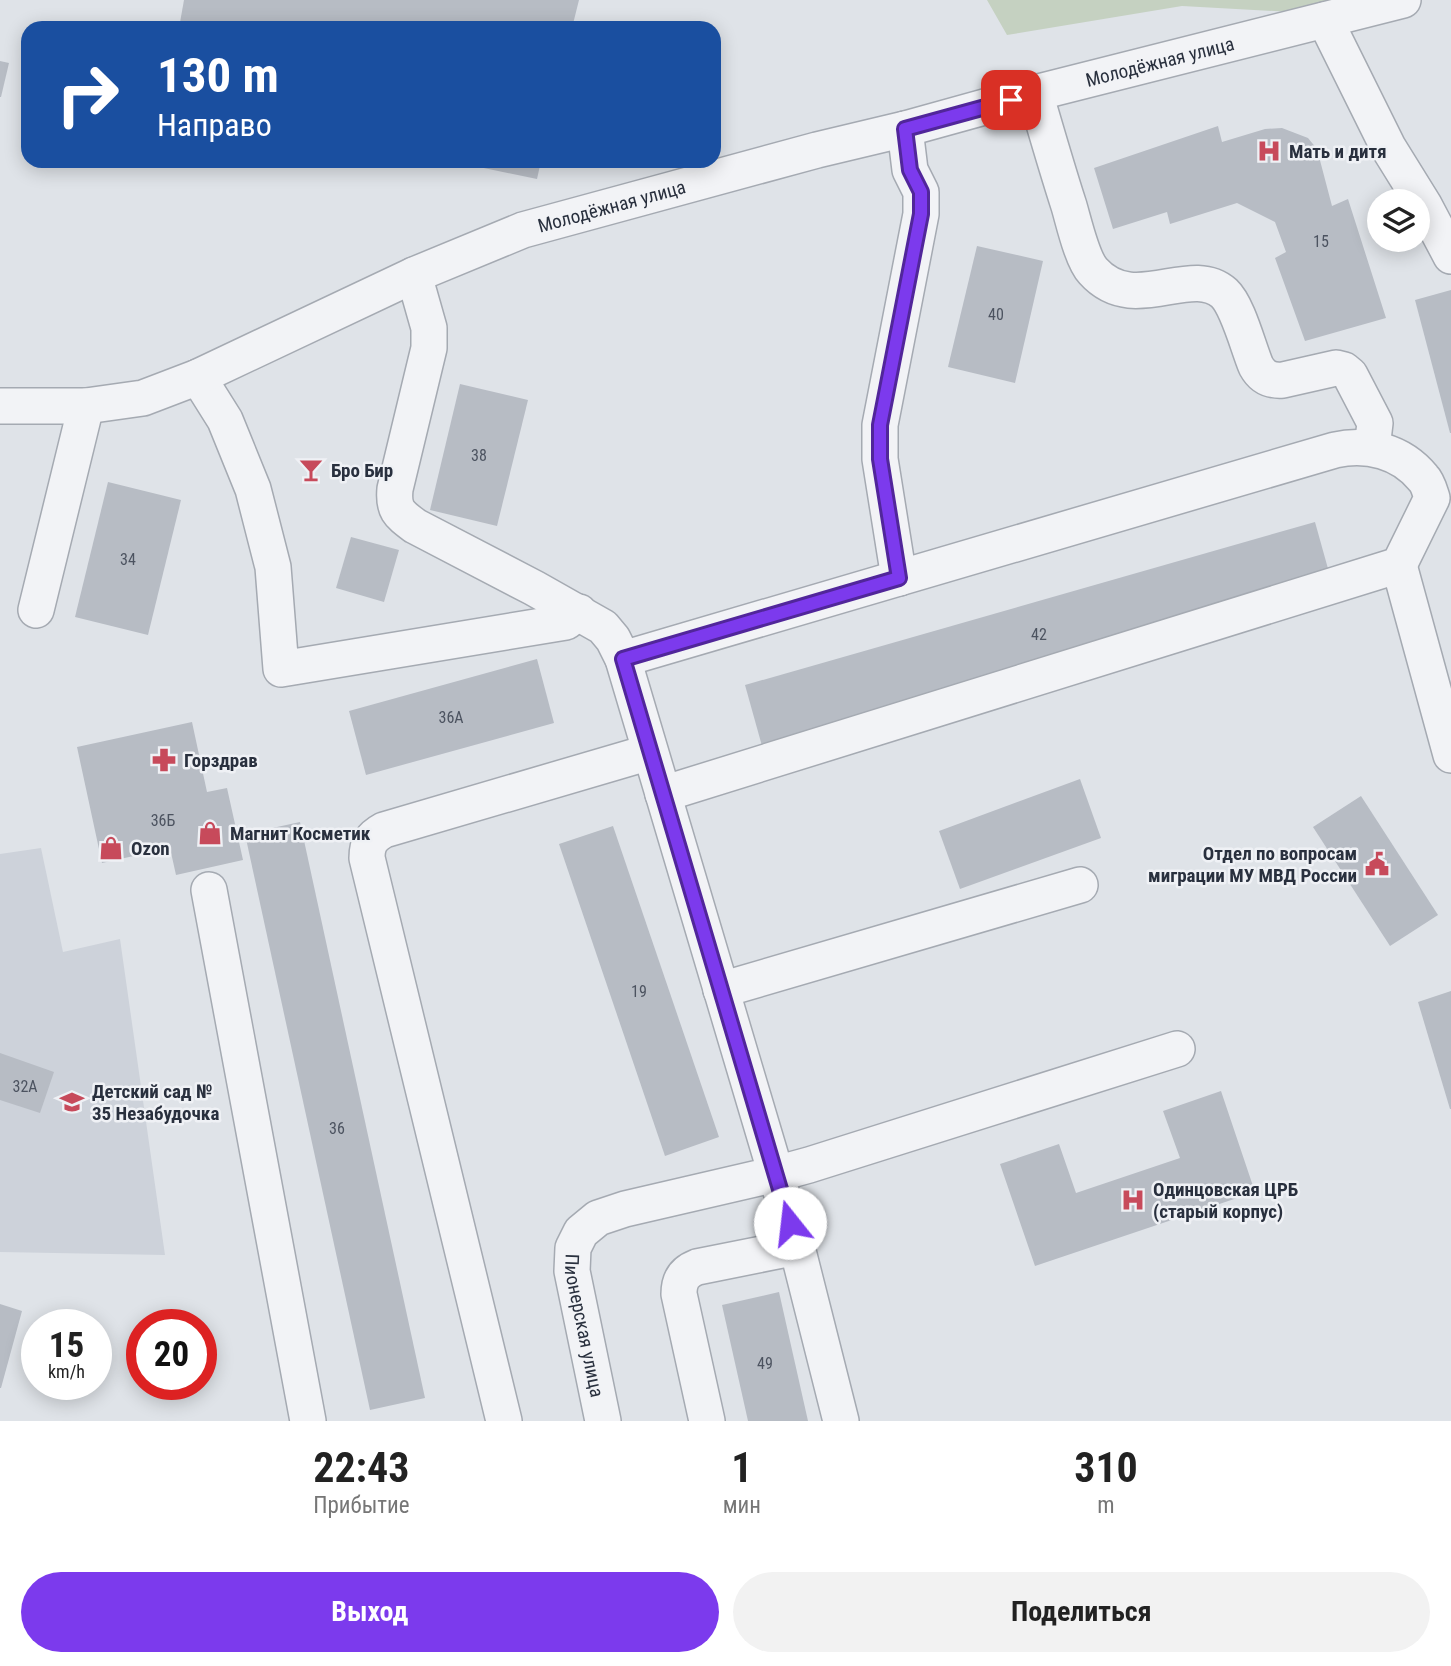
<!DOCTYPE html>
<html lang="ru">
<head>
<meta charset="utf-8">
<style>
	:root { --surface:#fff; --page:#f2f2f2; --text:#222; --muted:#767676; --accent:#7c3aed }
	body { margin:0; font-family:"Roboto Condensed",sans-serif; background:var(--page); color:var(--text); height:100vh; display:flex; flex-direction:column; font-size:26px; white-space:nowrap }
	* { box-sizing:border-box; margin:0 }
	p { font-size:23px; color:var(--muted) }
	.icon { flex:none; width:38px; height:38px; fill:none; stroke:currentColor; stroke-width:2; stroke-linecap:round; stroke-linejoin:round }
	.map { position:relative; height:1421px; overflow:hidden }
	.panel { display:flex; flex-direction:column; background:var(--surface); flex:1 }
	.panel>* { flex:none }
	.guide { position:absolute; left:21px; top:21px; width:700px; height:147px; border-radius:21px; box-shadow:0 4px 18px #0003; background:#1a4fa0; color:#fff; overflow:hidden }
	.buttons { position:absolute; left:1367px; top:189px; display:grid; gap:14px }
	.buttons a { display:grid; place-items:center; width:63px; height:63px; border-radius:50%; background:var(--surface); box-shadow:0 4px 18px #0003; font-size:35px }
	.speed { position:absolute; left:21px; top:1309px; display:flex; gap:14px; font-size:35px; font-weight:700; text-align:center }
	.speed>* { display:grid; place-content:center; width:91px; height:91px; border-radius:50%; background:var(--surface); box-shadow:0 4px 18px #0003; line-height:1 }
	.speed small { font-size:18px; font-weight:400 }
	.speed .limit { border:10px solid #d22; background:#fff; color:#111 }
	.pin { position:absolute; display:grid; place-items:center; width:60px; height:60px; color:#fff; margin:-30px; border-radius:14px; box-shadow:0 4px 10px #0006 }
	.me { position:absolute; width:77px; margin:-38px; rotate:344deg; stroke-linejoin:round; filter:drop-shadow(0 0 5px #0008) }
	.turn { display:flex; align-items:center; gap:24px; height:147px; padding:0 21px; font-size:32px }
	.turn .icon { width:91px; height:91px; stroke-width:2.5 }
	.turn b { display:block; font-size:49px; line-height:60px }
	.eta { display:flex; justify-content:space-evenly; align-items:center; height:119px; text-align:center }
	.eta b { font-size:42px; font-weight:700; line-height:49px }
	.cta { display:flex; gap:14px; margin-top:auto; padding:14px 21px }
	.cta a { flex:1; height:80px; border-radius:42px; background:var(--accent); color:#fff; font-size:28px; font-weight:700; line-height:80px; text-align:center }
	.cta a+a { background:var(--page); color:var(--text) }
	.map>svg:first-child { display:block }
</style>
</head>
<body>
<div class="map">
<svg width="1451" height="1421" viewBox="0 0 1451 1421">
	<rect width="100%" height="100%" fill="#dfe3e8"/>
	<!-- built -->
	<path fill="#cdd2da" d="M41,848L63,952L120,939L165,1255L0,1252V854Z"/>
	<!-- green -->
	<path fill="#c5d1c1" d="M987,0H1375L1364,16L1182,6L1007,35Z"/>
	<!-- building -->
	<g fill="#b7bcc4">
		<path d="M184,0H579L572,28H179Z"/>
		<path d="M0,61L9,63L1,97H0Z"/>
		<path d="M1218,126L1222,142L1265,129L1282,128L1308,138L1317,149L1332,206L1348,199L1386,318L1305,341L1275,258L1286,252L1275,222L1237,203L1170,224L1167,212L1113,229L1094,168Z"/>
		<path d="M455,161H541L537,179L455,162Z"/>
		<path d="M977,246L1043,261L1015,383L948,367Z"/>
		<path d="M1451,290V433H1450L1415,300Z"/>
		<path d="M460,384L528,400L497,526L430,510Z"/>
		<path d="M108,482L181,500L148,635L75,617Z"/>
		<path d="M1315,522L1332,583L762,746L745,685Z"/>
		<path d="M351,537L399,550L384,602L336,588Z"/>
		<path d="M537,659L554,723L366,775L349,711Z"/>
		<path d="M192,722L207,792L227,788L243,860L176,875L170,848L102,863L77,747Z"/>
		<path d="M1080,779L1101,838L960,889L939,831Z"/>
		<path d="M1361,796L1438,915L1390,946L1313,827Z"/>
		<path d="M300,822L425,1398L370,1410L245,834Z"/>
		<path d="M613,826L719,1137L665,1156L559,844Z"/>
		<path d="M1451,991V1109H1450L1418,1002Z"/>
		<path d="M0,1053L54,1072L40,1113L0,1100Z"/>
		<path d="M1221,1091L1255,1192L1035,1266L1000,1164L1059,1144L1076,1193L1180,1158L1163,1111Z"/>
		<path d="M779,1292L808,1421H748L722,1305Z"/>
		<path d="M0,1304L22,1311L1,1388H0Z"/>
	</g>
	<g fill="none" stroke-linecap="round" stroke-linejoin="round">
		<!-- minor casing -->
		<g stroke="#a5aab2" stroke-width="38">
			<g id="minor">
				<path d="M1325,20L1388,147L1424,205L1451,256"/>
				<path d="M1035,93C1046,131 1057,169 1069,206C1074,223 1082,259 1093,271C1134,317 1190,263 1224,293C1238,306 1248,347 1256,366C1262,377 1270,381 1283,380L1336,368L1344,370L1350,375L1375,423L1372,448"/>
				<path id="s1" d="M414,275L429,328V348L395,489C393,510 399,514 415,526L534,588L603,627L613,639L623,659L776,1174L625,1209L598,1218L581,1232L573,1248L572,1271L603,1421"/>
				<path d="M198,377L225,420L253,489L273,567L281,669L566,622L579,612"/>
				<path id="s2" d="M0,406H86L143,398L198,377L414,275L523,230L817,150L905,129L1035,93L1403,0"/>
				<path d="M1399,565L1451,755"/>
				<path d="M899,578L880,459V425L921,214V192L910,170L905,129"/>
				<path d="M36,610L86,406"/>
				<path d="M623,659L1335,450C1367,443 1401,451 1423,478C1428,483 1430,492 1432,498L1399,565L663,794"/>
				<path d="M209,890L308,1421"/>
				<path d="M721,990L1080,885"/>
				<path d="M504,1421L367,858C367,844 371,837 384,830L650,752"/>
				<path d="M707,1421L679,1294C679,1280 684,1272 697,1267L797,1247"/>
				<path d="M841,1421L797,1247L776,1174L809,1165L1177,1049"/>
			</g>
		</g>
		<!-- minor -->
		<use href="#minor" stroke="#f2f3f6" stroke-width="35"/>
	</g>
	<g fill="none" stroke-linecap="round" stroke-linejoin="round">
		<!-- route casing -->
		<g stroke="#51269a" stroke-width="18">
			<path id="route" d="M790,1223L623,659L899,578L880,459V425L921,214V192L910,170L905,129L1011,100"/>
		</g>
		<!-- route -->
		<use href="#route" stroke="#7c3aed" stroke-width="12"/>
	</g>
	<!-- icons -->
	<defs>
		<g id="hospital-bare" transform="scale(1.89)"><path d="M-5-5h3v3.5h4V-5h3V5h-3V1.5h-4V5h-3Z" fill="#c74a5b" stroke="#eff1f5" stroke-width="2.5" paint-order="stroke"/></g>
		<g id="bar-bare" transform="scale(1.89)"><path d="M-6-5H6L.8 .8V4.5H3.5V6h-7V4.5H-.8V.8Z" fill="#c74a5b" stroke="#eff1f5" stroke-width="2.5" paint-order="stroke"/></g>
		<g id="pharmacy-bare" transform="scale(1.89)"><path d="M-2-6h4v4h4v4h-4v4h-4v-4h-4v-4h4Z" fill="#c74a5b" stroke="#eff1f5" stroke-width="2.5" paint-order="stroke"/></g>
		<g id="shop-bare" transform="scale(1.89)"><path d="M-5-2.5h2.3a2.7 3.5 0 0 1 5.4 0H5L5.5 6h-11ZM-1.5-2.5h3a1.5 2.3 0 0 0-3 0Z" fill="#c74a5b" stroke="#eff1f5" stroke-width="2.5" paint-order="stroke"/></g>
		<g id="civic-bare" transform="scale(1.89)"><path d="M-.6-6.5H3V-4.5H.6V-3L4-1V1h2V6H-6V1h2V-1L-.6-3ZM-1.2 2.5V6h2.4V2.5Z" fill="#c74a5b" stroke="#eff1f5" stroke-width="2.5" paint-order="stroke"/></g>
		<g id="school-bare" transform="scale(1.89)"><path d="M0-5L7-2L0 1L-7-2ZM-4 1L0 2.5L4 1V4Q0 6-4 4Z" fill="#c74a5b" stroke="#eff1f5" stroke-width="2.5" paint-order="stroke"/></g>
	</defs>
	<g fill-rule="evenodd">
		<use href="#hospital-bare" x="1269" y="151"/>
		<use href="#bar-bare" x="311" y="470"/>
		<use href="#pharmacy-bare" x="164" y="760"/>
		<use href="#shop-bare" x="210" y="833"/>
		<use href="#shop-bare" x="111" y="848"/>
		<use href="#civic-bare" x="1377" y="864"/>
		<use href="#school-bare" x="72" y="1102"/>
		<use href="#hospital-bare" x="1133" y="1200"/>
	</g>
	<g text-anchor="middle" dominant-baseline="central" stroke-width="5" stroke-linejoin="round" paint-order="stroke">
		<!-- number labels -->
		<g font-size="16" fill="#4c5360">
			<text x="1321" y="241">15</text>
			<text x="996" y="314">40</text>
			<text x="479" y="455">38</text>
			<text x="128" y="559">34</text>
			<text x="1039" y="634">42</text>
			<text x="451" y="717">36А</text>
			<text x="163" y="820">36Б</text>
			<text x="639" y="991">19</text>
			<text x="25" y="1086">32А</text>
			<text x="337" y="1128">36</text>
			<text x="765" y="1363">49</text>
		</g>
		<!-- street labels -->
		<g font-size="19" fill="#29303e" stroke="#eff1f5">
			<text stroke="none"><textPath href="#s2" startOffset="1218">Молодёжная улица</textPath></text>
			<text stroke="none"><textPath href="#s2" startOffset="651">Молодёжная улица</textPath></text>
			<text stroke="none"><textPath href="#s1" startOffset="1356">Пионерская улица</textPath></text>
		</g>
		<!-- poi labels -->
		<g font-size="19" font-weight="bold" fill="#29303e" stroke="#eff1f5" text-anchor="start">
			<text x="1289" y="151">Мать и дитя</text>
			<text x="331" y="470">Бро Бир</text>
			<text x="184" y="760">Горздрав</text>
			<text x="230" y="833">Магнит Косметик</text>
			<text x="131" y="848">Ozon</text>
			<text x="1357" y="853" text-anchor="end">Отдел по вопросам<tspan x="1357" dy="22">миграции МУ МВД России</tspan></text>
			<text x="92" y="1091">Детский сад №<tspan x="92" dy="22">35 Незабудочка</tspan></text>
			<text x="1153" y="1189">Одинцовская ЦРБ<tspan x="1153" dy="22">(старый корпус)</tspan></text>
		</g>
	</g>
</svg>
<div class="buttons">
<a><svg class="icon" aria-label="layers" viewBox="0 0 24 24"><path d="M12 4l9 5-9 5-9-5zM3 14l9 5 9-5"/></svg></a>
</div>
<div class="speed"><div>15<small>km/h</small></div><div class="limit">20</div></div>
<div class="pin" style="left:1011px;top:100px;background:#d93025"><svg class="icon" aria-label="arrive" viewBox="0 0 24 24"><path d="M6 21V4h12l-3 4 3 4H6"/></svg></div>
<svg class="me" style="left:790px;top:1223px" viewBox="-20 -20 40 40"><circle r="19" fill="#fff"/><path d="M0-13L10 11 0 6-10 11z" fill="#7c3aed"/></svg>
<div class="guide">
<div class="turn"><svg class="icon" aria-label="right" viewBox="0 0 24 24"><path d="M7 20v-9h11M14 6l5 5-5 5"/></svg><div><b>130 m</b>Направо</div></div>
</div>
</div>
<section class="panel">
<div class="eta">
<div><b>22:43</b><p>Прибытие</p></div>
<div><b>1</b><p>мин</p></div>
<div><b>310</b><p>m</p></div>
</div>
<div class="cta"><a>Выход</a><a>Поделиться</a></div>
</section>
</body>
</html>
